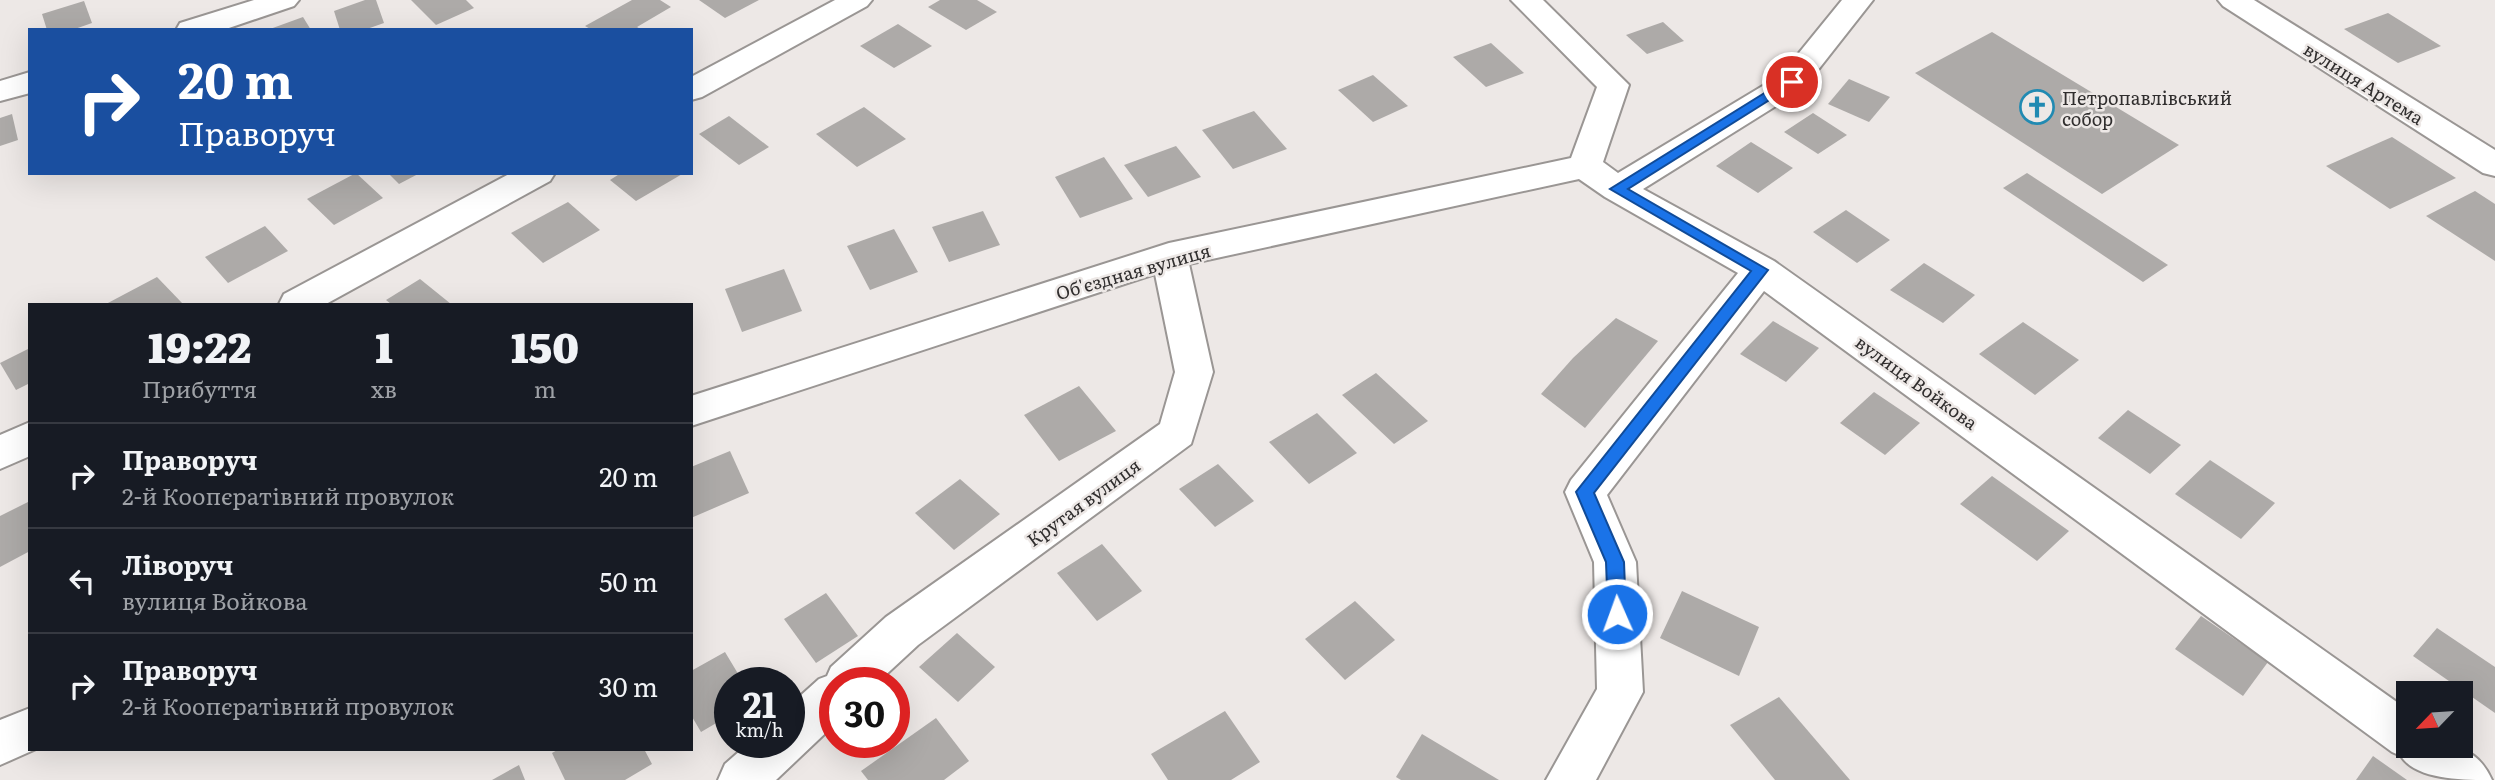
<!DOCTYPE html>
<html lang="uk">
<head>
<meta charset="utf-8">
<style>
	:root { --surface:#171b24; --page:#242831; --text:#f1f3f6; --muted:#9ea1a6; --line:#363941 }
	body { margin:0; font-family:Literata,serif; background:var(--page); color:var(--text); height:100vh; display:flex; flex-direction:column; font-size:26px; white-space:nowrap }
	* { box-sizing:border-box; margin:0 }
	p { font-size:23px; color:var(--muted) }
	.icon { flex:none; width:38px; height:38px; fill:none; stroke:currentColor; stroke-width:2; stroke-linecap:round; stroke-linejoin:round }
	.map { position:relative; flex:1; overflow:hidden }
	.panel { position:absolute; left:28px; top:303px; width:665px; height:448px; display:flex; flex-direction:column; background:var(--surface); border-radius:0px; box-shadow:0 7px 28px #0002 }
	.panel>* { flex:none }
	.banner { position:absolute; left:28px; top:28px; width:665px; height:147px; border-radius:0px; box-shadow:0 7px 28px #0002; background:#1a4fa0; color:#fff; overflow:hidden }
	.needle { width:46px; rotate:245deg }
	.fabs { position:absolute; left:2396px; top:681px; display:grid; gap:14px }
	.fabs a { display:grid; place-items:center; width:77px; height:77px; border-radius:0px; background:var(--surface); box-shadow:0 7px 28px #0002; font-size:35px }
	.speed { position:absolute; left:714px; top:667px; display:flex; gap:14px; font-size:35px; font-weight:700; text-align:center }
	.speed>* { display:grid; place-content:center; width:91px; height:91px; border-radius:50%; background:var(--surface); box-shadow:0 7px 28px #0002; line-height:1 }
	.speed small { font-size:18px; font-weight:400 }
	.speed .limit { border:10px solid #d22; background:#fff; color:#111 }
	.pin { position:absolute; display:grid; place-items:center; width:60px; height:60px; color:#fff; margin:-30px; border:4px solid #fff; border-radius:50%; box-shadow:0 2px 7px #0007 }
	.me { position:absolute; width:77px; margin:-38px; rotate:358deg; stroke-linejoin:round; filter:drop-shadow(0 0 5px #0008) }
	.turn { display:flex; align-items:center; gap:24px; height:147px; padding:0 35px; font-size:32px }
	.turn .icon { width:91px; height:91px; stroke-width:2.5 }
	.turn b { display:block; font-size:49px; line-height:60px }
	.eta { display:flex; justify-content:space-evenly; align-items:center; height:119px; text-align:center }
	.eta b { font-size:42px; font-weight:800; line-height:49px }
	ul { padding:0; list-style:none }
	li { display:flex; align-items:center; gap:21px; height:105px; padding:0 35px; border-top:2px solid var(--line) }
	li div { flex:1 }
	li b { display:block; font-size:26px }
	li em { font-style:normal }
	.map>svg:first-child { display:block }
</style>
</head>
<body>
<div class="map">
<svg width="2495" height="780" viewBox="0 0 2495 780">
	<rect width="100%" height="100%" fill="#ede8e6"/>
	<!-- building -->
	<g fill="#adaaa8">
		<path d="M365,0H376L384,23L364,30H340L334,11Z"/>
		<path d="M411,0H466L474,8L436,25Z"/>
		<path d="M632,0H660L671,7L637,27L642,30H592L585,26Z"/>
		<path d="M699,0H759L725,18Z"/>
		<path d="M940,0H977L997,12L966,30L928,7Z"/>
		<path d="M84,1L92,23L72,30H47L42,14Z"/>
		<path d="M2388,13L2441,46L2398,63L2344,29Z"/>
		<path d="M303,17L311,30H270V29Z"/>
		<path d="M1663,22L1684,41L1647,54L1626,35Z"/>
		<path d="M898,24L932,46L894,68L860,46Z"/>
		<path d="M1992,32L2179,145L2102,194L1915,73Z"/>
		<path d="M1491,43L1524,73L1486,87L1453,57Z"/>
		<path d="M1373,75L1408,106L1373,122L1338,90Z"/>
		<path d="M1849,79L1890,97L1869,122L1828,104Z"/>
		<path d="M864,107L906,139L857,167L816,134Z"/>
		<path d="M1254,111L1287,149L1233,169L1202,130Z"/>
		<path d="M1813,113L1847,135L1818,154L1784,132Z"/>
		<path d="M12,114L18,140L0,146V118Z"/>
		<path d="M729,116L769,147L739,165L699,134Z"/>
		<path d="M2392,137L2456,178L2390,209L2326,166Z"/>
		<path d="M1751,142L1793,168L1758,193L1716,166Z"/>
		<path d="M1176,146L1201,177L1148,197L1124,165Z"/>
		<path d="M1104,157L1133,199L1080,218L1055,177Z"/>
		<path d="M356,173L383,198L334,225L307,199Z"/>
		<path d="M388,173H420L399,184Z"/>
		<path d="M621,173H684L636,201L610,180Z"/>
		<path d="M2027,173L2168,265L2143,282L2003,188Z"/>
		<path d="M2475,191L2495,204V261L2426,216Z"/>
		<path d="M568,202L600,230L543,263L511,233Z"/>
		<path d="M1846,210L1890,240L1857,263L1813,232Z"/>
		<path d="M983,211L1000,245L949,262L932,227Z"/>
		<path d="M265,226L288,251L228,283L205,257Z"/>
		<path d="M894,229L918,272L870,290L847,246Z"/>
		<path d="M1924,263L1975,295L1943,323L1890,290Z"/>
		<path d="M784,269L802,311L742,332L725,289Z"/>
		<path d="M157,277L183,304H106Z"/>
		<path d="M420,279L451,304H391L386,300Z"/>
		<path d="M1616,318L1658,341L1585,428L1541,394L1573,358Z"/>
		<path d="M1773,321L1819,348L1786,382L1740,354Z"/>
		<path d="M2023,322L2079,360L2035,395L1979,354Z"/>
		<path d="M30,348V383L16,390L0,363Z"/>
		<path d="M1376,373L1428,421L1394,444L1342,395Z"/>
		<path d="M1079,386L1116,431L1059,461L1024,415Z"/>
		<path d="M1874,392L1920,423L1885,455L1840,423Z"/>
		<path d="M2128,410L2181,445L2150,474L2098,438Z"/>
		<path d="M1317,413L1357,453L1309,484L1269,442Z"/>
		<path d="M730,451L749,493L691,518V467Z"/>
		<path d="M2210,460L2275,503L2241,539L2175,494Z"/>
		<path d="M1218,464L1254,501L1215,527L1179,489Z"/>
		<path d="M1992,476L2069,531L2037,561L1960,504Z"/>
		<path d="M960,479L1000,514L954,550L915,513Z"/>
		<path d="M30,501V551L0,567V516Z"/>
		<path d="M1102,544L1142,591L1097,621L1057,573Z"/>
		<path d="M1682,591L1759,627L1739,676L1660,638Z"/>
		<path d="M826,593L858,636L816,663L784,619Z"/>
		<path d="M1355,601L1395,640L1345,680L1305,639Z"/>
		<path d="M2201,616L2268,662L2243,696L2175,649Z"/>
		<path d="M2437,628L2495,667V713L2413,656Z"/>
		<path d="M957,633L995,667L958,702L919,667Z"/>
		<path d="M725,652L743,682H730V715L701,732L691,715V671Z"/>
		<path d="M1779,697L1850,780H1775L1730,725Z"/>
		<path d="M1225,711L1260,762L1231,780H1168L1151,754Z"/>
		<path d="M936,718L969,761L944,780H868L861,771Z"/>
		<path d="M1422,734L1499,780H1401L1396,777Z"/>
		<path d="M559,749H644L652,764L625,780H565L552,753Z"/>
		<path d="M2373,756L2407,780H2356Z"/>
		<path d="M519,765L525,780H492Z"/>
	</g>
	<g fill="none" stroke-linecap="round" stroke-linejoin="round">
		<!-- minor casing -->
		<g stroke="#9a9694" stroke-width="4">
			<g id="minor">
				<path d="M254,0H299L294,6L223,30H176L180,23Z"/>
				<path d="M835,0H872L867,6L702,97L691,100V77Z"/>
				<path d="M1511,0H1543L1629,85L1603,162L1618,173L1781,75L1842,0H1873L1803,89L1643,189L1774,261L2408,710V746C2445,746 2474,740 2492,780C2463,780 2416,780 2401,756L2392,752L1764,291L1607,495L1636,562L1643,692L1596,780H1546L1597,689L1594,562L1565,492L1571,480L1738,273L1605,197L1579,179L1189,264L1213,372L1191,444L918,645L878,682H835V724L776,780H718L725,764L750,742H789V706L819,679L827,676L831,667L886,617L1160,424L1175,372L1155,274L691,426V396L1169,243L1571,158L1597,87Z"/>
				<path d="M2218,0H2254L2495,150V176L2483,173L2223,6Z"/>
				<path d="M30,72V93L0,101V81Z"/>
				<path d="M511,173H555L550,181L326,304H279L284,294Z"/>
				<path d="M30,422V456L0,469V435Z"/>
				<path d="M30,708V749H36L0,765V720Z"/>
			</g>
		</g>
		<!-- minor -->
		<use href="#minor" fill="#fff" fill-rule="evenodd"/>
	</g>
	<!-- route -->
	<path fill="#1a73e8" stroke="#114b97" stroke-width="2" d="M1787,79L1798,82L1628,189L1768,270L1594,493L1624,562L1626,614L1623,620L1617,622L1611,620L1608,614L1606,562L1576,492L1751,271L1610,189Z"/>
	<!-- icons -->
	<defs>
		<g id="church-ring" transform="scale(1.75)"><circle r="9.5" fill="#ede8e6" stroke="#218ab2" stroke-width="1.5"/><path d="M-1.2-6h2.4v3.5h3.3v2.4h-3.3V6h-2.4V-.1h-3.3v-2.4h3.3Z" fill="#218ab2"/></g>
	</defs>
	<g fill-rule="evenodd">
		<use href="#church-ring" x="2037" y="107"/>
	</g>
	<g text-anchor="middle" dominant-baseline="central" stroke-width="5" stroke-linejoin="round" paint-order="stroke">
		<!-- street labels -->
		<g font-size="18" fill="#302e2e" stroke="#ede8e6">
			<text transform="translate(2364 83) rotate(32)">вулиця Артема</text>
			<text transform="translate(1133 271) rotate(-16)">Об'єздная вулиця</text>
			<text transform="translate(1917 382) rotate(36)">вулиця Войкова</text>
			<text transform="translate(1083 502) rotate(-36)">Крутая вулиця</text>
		</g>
		<!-- poi labels -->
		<g font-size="18" fill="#302e2e" stroke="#ede8e6" text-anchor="start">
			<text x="2062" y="97">Петропавлівський<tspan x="2062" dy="21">собор</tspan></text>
		</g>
	</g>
</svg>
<div class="fabs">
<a><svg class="needle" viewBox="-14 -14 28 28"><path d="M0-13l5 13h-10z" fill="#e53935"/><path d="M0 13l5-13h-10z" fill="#9ea1a6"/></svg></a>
</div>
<div class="speed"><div>21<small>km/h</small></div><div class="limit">30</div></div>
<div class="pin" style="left:1792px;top:82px;background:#d93025"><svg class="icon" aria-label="arrive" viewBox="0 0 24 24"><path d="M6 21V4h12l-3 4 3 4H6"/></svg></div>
<svg class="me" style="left:1617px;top:614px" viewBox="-20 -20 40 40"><circle r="17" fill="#1a73e8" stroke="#fff" stroke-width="3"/><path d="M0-11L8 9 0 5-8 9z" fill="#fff"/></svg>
<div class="banner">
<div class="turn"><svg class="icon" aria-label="right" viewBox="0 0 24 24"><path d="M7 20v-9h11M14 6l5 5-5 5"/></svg><div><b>20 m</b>Праворуч</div></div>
</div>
<section class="panel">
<div class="eta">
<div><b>19:22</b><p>Прибуття</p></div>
<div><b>1</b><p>хв</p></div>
<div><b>150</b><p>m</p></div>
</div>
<ul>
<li><svg class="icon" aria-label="right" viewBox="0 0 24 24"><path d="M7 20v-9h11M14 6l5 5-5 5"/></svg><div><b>Праворуч</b><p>2-й Коопєратівний провулок</p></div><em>20 m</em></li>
<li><svg class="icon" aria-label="left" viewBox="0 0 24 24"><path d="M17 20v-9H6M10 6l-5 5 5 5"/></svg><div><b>Ліворуч</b><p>вулиця Войкова</p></div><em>50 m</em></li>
<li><svg class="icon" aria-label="right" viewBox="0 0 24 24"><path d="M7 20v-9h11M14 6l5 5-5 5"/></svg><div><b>Праворуч</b><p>2-й Коопєратівний провулок</p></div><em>30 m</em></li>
</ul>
</section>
</div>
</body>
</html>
